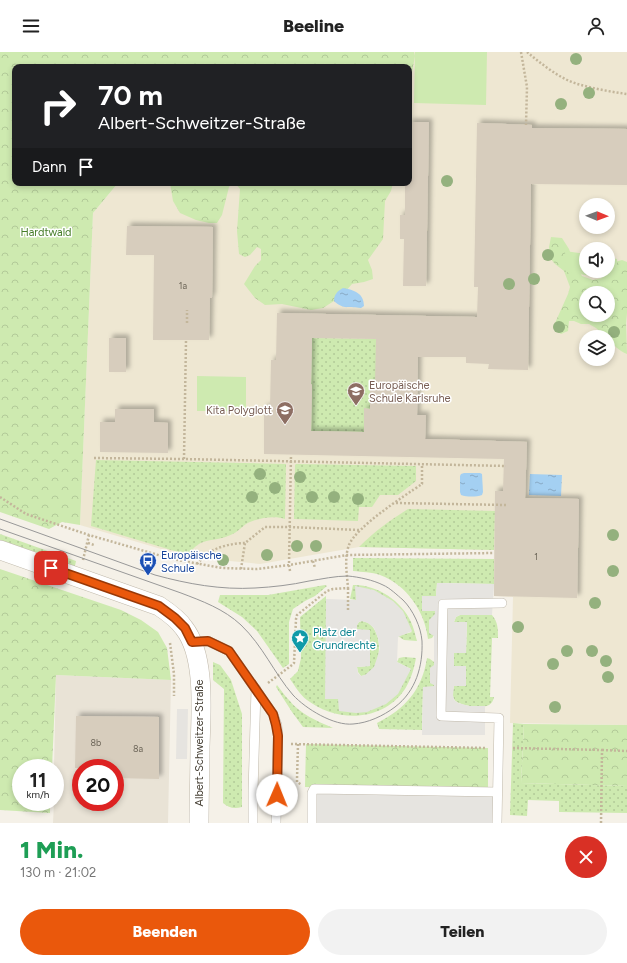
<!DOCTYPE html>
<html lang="de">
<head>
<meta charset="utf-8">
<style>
	:root { --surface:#fff; --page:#f2f2f2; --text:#222; --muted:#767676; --accent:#ea580c }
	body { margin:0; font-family:Figtree,sans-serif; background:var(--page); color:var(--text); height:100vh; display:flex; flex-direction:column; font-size:15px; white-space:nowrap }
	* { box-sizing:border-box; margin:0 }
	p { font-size:13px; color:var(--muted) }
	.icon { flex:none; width:22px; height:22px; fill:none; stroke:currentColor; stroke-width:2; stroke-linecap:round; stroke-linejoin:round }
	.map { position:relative; height:771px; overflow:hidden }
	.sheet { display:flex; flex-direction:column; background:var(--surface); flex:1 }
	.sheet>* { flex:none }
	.banner { position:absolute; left:12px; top:12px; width:400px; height:122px; border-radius:8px; box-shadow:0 2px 6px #0003; background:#202124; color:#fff; overflow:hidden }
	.needle { width:26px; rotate:91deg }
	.fabs { position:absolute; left:579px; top:146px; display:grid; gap:8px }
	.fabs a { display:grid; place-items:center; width:36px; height:36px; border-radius:50%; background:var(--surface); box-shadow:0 2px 6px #0003; font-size:20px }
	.speed { position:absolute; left:12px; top:707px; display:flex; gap:8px; font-size:20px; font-weight:700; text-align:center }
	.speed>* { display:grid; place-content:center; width:52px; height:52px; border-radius:50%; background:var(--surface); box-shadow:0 2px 6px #0003; line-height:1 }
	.speed small { font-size:10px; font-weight:400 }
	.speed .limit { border:6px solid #d22; background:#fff; color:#111 }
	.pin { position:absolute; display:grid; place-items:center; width:34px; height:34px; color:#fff; margin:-17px; border-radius:8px; box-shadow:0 2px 6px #0006 }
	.me { position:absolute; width:44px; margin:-22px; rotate:1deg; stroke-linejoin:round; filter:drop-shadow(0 0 3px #0008) }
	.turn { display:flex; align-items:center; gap:14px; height:84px; padding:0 20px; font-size:18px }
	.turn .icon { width:52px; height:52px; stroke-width:2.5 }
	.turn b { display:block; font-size:28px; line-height:34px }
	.then { display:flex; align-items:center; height:38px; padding:0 20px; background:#0003; gap:8px; font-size:15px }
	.round { display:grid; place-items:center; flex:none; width:42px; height:42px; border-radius:21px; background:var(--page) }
	.head { display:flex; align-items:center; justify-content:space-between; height:68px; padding:0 20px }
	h1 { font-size:24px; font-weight:800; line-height:30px; color:#1e9e55 }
	.cta { display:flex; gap:8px; margin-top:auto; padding:8px 20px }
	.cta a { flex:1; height:46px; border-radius:24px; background:var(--accent); color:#fff; font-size:16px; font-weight:800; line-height:46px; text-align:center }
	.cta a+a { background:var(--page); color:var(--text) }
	header { display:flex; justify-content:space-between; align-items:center; height:52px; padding:0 20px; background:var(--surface); font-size:18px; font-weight:800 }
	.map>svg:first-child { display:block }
</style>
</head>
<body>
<header><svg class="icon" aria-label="menu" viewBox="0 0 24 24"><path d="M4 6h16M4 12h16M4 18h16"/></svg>Beeline<svg class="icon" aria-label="person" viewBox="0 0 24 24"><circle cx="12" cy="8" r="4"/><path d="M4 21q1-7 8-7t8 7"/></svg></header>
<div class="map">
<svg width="627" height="771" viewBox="0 0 627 771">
	<defs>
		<pattern id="green-dots" width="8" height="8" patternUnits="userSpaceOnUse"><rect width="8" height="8" fill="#ceeab0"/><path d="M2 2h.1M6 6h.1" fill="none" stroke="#b2ca98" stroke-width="1.8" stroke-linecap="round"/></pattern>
		<pattern id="forest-crowns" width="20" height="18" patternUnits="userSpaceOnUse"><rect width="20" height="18" fill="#ceeab0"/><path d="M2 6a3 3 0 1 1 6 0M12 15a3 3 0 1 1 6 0" fill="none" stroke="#b2ca98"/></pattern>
		<pattern id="water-ripples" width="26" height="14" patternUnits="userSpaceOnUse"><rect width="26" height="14" fill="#a4d0f2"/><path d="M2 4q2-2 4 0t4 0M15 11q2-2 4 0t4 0" fill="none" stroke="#88aac5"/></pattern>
		<filter id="shadow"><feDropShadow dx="3.5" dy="-3.5" stdDeviation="2" flood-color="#0004"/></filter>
	</defs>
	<rect width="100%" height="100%" fill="#f5f1e8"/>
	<!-- residential -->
	<path fill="#e9e3d6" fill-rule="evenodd" d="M56,623L171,628L168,771H53L54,750H55V716H54ZM81,716H115V750H81Z"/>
	<!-- education -->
	<path fill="#eee7d2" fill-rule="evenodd" d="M224,0H627V673L510,671L513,545L494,544V498L359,495L260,512L188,505L80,473L93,161L118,131H409V15ZM586,153H608V175H586ZM586,197H608V219H586ZM586,241H608V263H586ZM586,285H608V307H586Z"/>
	<!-- green -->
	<g fill="url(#green-dots)">
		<path d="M312,286L383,287L375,332L370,333V357H364V380L311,379L312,333L311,332Z"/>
		<path d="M96,408L286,412L285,467C275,463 256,466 246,472C241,476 235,482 228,484C210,491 202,484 188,503L91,474Z"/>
		<path d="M296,412L416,414V429L398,443H380L372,455H359L358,469L294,467L295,413Z"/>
		<path d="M408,457L495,459L494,498L359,495C375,479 389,469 408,457Z"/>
		<path d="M0,482L76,509L75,514L0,488Z"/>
		<path d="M353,506L494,507V532L437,531L436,544H422L435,559L434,583L432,586L428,587C425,560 407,533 380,523C372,520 362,520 353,519Z"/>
		<path d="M325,533L327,534L315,544L305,549L293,557L289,570V612L283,616L257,579L242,565L218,550L220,543H268Z"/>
		<path d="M353,533C376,532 402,549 411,570C414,576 415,583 417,589L404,588L398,584L412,580L356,535V548L350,547Z"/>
		<path d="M326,544V647H338L411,617L397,610L399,606L404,605L416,606C414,617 411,627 405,637C383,670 337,671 307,648C300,643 295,634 290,627L298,619L301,606L300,565Z"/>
		<path d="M460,563H492C498,570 498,577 498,586H492L490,645H494C493,649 492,651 489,653C483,657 457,654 454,647C452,643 453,638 454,634H466L454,614V601H466L467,571L454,570L456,565Z"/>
		<path d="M362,569C364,570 367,570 368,571C385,581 382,623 361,624L358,620L357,615L370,614L357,578V573L359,570Z"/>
		<path d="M427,606L430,607L434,610V635H423L422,678L379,677L377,671C405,657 422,638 427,606Z"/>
		<path d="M213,610L220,613L231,628L242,662V755C234,757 229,756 223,751L224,637L213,628Z"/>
		<path d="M277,633C281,638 284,643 289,648C300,662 317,669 333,676L303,675L292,660L276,635Z"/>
		<path d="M513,671L524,672L521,731L627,734V761L559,760V749L528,748L527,764L510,763Z"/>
	</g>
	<!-- forest -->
	<g fill="url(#forest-crowns)" fill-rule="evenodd">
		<path d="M0,0H414L415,4L411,26L409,27V15H15V131H118L93,161L80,473L62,470L49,477L0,460Z"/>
		<path d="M170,131H232L229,135L222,163L217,171H209L196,168L180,161L173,149Z"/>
		<path d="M235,131H393L391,139L385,149L383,187L368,208L372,218L373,227L364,230L352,232L344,241L334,249L323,256L311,258L282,252L265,253L255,246L244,232L255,214L261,208V197L257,195L250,203L245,205L239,202L237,179L240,137Z"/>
		<path d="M551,185L562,186L569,197L575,213L582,224L593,228L607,225L615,210L622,208L627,210V261L626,271L627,302C619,299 614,293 608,287V285H606L596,276L589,272H581L574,269H569L568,279L561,282L555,278V271L568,242L570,235L564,219L555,212L550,206L549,195ZM586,241H608V263H586Z"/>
		<path d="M0,517L121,558L141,568L158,580L167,596L171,628L56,623L52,716H21V750H50V761L0,758Z"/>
		<path d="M524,672L627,673V734L521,731Z"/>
		<path d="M306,692L488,696V740L305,735Z"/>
	</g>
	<!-- pitch -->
	<g fill="#ceeab0">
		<path d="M415,0H487L486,53L414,51Z"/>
		<path d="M565,199L586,202V219H608V205L617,207V228L566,220Z"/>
		<path d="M197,324L246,325V359H197Z"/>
	</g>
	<!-- parking -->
	<g fill="#e6e4e0" fill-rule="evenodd">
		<path d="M437,531L494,532L492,563H460L456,565L454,570H467L466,601H454V614H466V634H454L453,643L454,648L458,651L462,652L469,654H485V683H422L423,635L434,634V633L430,631V616L434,613V584L429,581V568L435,562V559H422V544H436Z"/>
		<path d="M355,534L374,538L393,549L403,559L412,579L398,585L397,610L411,617L398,642L386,652L367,660L356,661L339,659L338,647H325L326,547L356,548ZM362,569L368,571L374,576L378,586L380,596L378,603L374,615L365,623L361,624L358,621L357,615L370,614V578L357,577V573L359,570Z"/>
		<path d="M177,657H188L187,707H176Z"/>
		<path d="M313,739L497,740V771H312Z"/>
	</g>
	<!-- water -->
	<g fill="url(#water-ripples)">
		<path d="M343,236C354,238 364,241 364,254L361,256C350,254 343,258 334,249C334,243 337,239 343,236Z"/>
		<path d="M464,421H480L482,422L483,440L482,443C476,445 467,445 461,443L460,440V424L461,422Z"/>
		<path d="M530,422L562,423L561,444L529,443Z"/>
	</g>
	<!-- building -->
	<g fill="#d7cdbd" fill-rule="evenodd" filter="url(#shadow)">
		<path d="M409,70H429L426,234H403L404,187H400V163H405V131H409Z"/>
		<path d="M477,71L532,73V76L627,77V133L531,132L528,318L488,317L489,312L466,311V305H418L417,363H426L425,387L527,390L525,446L579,447L577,546L494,544L495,439H503L504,407L264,402V355L270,356L271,308H276L277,261L477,265L478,235H474ZM312,286L376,287L375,332H370V357L364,356V380L311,379L312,333L311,332Z"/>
		<path d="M127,174L213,175L212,246H210L209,288H153L154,203H126Z"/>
		<rect x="109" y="286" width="17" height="34"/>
		<path d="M115,357H154V370L168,371V401L100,400V370H115Z"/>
		<path d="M76,664L159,665V727L115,726V716H75Z"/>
	</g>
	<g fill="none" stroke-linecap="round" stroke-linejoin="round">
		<!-- service casing -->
		<g stroke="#c0b9ab" stroke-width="10">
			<g id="service">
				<path d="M192,590L208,589L229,599L273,662L277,673L278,684L276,771"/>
				<path d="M253,771V740L256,637"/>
				<path d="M312,771V741L314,737H315L497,740"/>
				<path d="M497,771L499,666L441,664L443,552L502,551"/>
			</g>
		</g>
		<!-- minor casing -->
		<g stroke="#c0b9ab" stroke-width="20">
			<path id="minor" d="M0,498L159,554C168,560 178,567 184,576C206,604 201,661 200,695C200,720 199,746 199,771"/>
		</g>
		<!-- path -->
		<g stroke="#c3b69b" stroke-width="2.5" stroke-dasharray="2 2" stroke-linecap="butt">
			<path d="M521,0L527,35L526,73"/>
			<path d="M527,0C543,13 561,28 581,33C596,37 612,40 627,42"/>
			<path d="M187,271V258"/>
			<path d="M94,406L184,407L506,414"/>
			<path d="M184,407L186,288"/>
			<path d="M0,445L26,462L89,483L172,507L222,516L257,517L289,513L347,503L494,501"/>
			<path d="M396,451L506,453"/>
			<path d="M88,491L94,493"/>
			<path d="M83,508L89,483"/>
			<path d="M313,509L315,516"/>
			<path d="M197,512C200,509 203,505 207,502C216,495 233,491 245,491"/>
			<path d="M241,517L245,491L265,475H290L359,478"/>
			<path d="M290,519L289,513L291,403"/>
			<path d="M348,536V559"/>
			<path d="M170,591L174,622V644"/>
			<path d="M268,631L292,613L294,611L296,567L297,563L327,539L333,537L348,536C347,522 344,506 349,493C356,475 404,444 422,432V412"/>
			<path d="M291,692L486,696"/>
			<path d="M298,692L297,727V730L302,733"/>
			<path d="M513,696L602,698L601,771"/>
			<path d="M602,698L627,699"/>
		</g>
		<!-- service -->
		<use href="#service" stroke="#fff" stroke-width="9"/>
		<!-- minor -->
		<use href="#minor" stroke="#fff" stroke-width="19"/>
		<!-- tram -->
		<path stroke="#989898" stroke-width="1" d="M0,467L155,523C188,532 221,538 255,536C273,535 291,533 309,529C322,527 335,524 348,524C359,525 373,528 383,533C390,536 397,543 403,548C413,558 421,575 422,589C423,614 416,639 395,655C383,664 368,671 353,672C334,674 306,657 293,643C274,621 263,594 241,573C224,557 202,549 181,541L0,477"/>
	</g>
	<!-- trees -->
	<g fill="#94b17e">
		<circle cx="576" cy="7" r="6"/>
		<circle cx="589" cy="41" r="6"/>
		<circle cx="561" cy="52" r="6"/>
		<circle cx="447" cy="129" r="6"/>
		<circle cx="548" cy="203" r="6"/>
		<circle cx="534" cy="227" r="6"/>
		<circle cx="509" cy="232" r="6"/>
		<circle cx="559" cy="275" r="6"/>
		<circle cx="614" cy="280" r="6"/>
		<circle cx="260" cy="422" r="6"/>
		<circle cx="300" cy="425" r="6"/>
		<circle cx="275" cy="436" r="6"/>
		<circle cx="252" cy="445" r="6"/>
		<circle cx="312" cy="445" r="6"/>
		<circle cx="334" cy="445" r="6"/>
		<circle cx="358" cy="447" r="6"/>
		<circle cx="613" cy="483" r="6"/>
		<circle cx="297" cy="494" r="6"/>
		<circle cx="316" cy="494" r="6"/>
		<circle cx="267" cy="503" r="6"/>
		<circle cx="223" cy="508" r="6"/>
		<circle cx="613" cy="519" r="6"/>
		<circle cx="595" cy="551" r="6"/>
		<circle cx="518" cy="575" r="6"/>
		<circle cx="567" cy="599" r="6"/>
		<circle cx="592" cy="599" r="6"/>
		<circle cx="606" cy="609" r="6"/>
		<circle cx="553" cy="612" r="6"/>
		<circle cx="608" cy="625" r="6"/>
		<circle cx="555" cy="655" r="6"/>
	</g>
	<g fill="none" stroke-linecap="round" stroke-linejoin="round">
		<!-- route casing -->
		<g stroke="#983908" stroke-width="10">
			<path id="route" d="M51,516L159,554L175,566L185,576L192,590L208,589L229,599L273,662L276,673L278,684L277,743"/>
		</g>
		<!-- route -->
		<use href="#route" stroke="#ea580c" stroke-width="7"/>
	</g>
	<!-- icons -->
	<defs>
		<g id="school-pin" transform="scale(0.9)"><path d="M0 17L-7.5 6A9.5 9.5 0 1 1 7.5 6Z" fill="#8d6e63" stroke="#fff"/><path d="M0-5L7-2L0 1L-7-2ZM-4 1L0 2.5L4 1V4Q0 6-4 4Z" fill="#fff"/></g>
		<g id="bus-pin" transform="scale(0.9)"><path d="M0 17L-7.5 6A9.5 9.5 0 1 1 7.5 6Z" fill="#1a4fb4" stroke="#fff"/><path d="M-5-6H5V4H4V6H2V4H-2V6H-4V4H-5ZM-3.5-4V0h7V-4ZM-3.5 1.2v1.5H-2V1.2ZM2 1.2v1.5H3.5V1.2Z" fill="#fff"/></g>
		<g id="sight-pin" transform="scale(0.9)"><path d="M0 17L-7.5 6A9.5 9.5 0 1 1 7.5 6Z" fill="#0f9aa8" stroke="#fff"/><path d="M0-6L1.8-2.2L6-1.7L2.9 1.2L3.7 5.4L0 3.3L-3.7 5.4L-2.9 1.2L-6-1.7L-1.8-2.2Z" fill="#fff"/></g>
	</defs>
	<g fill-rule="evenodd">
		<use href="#school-pin" x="356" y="339"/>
		<use href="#school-pin" x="285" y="358"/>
		<use href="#bus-pin" x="148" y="509"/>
		<use href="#sight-pin" x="300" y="586"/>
	</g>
	<g text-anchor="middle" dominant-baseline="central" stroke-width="3" stroke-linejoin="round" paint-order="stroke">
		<!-- number labels -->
		<g font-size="9" fill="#6c6558">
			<text x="183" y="233">1a</text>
			<text x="536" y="504">1</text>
			<text x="96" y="690">8b</text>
			<text x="138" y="696">8a</text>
		</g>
		<!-- park labels -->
		<g font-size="11" fill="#457c28" stroke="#fff">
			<text x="46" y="180">Hardtwald</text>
		</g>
		<!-- education labels -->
		<g font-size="11" fill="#785e54" stroke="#fff" text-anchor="start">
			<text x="369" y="333">Europäische<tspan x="369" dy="13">Schule Karlsruhe</tspan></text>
			<text x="272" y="358" text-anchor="end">Kita Polyglott</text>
		</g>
		<!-- transit labels -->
		<g font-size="11" fill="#164399" stroke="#fff" text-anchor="start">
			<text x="161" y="503">Europäische<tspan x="161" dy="13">Schule</tspan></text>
		</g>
		<!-- culture labels -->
		<g font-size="11" fill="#0d838f" stroke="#fff" text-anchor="start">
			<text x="313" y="580">Platz der<tspan x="313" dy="13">Grundrechte</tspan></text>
		</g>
		<!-- street labels -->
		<g font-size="11" fill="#484237" stroke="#fff">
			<text transform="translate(199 691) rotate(-90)">Albert-Schweitzer-Straße</text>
		</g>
	</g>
</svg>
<div class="fabs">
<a><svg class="needle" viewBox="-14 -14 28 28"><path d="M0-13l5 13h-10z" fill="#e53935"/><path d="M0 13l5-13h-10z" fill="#767676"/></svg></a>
<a><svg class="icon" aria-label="sound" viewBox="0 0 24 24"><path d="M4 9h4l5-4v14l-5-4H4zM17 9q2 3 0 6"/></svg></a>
<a><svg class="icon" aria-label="search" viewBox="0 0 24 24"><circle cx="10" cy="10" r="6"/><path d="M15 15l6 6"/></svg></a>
<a><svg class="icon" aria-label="layers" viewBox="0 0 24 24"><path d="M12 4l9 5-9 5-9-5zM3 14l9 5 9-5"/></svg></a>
</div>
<div class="speed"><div>11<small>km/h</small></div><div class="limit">20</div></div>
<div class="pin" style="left:51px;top:516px;background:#d93025"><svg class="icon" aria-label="arrive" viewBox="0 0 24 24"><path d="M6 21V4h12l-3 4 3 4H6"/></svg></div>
<svg class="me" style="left:277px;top:743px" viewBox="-20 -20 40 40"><circle r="19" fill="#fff"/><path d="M0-13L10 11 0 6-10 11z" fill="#ea580c"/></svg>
<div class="banner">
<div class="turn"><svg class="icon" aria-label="right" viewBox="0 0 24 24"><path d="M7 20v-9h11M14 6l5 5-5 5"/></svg><div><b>70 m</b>Albert-Schweitzer-Straße</div></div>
<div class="then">Dann<svg class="icon" aria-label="arrive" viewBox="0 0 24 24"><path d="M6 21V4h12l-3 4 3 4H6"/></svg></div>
</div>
</div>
<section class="sheet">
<div class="head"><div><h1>1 Min.</h1><p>130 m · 21:02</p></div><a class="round" style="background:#d93025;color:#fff"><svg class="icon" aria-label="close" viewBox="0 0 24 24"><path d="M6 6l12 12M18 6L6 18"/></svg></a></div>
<div class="cta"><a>Beenden</a><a>Teilen</a></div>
</section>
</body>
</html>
